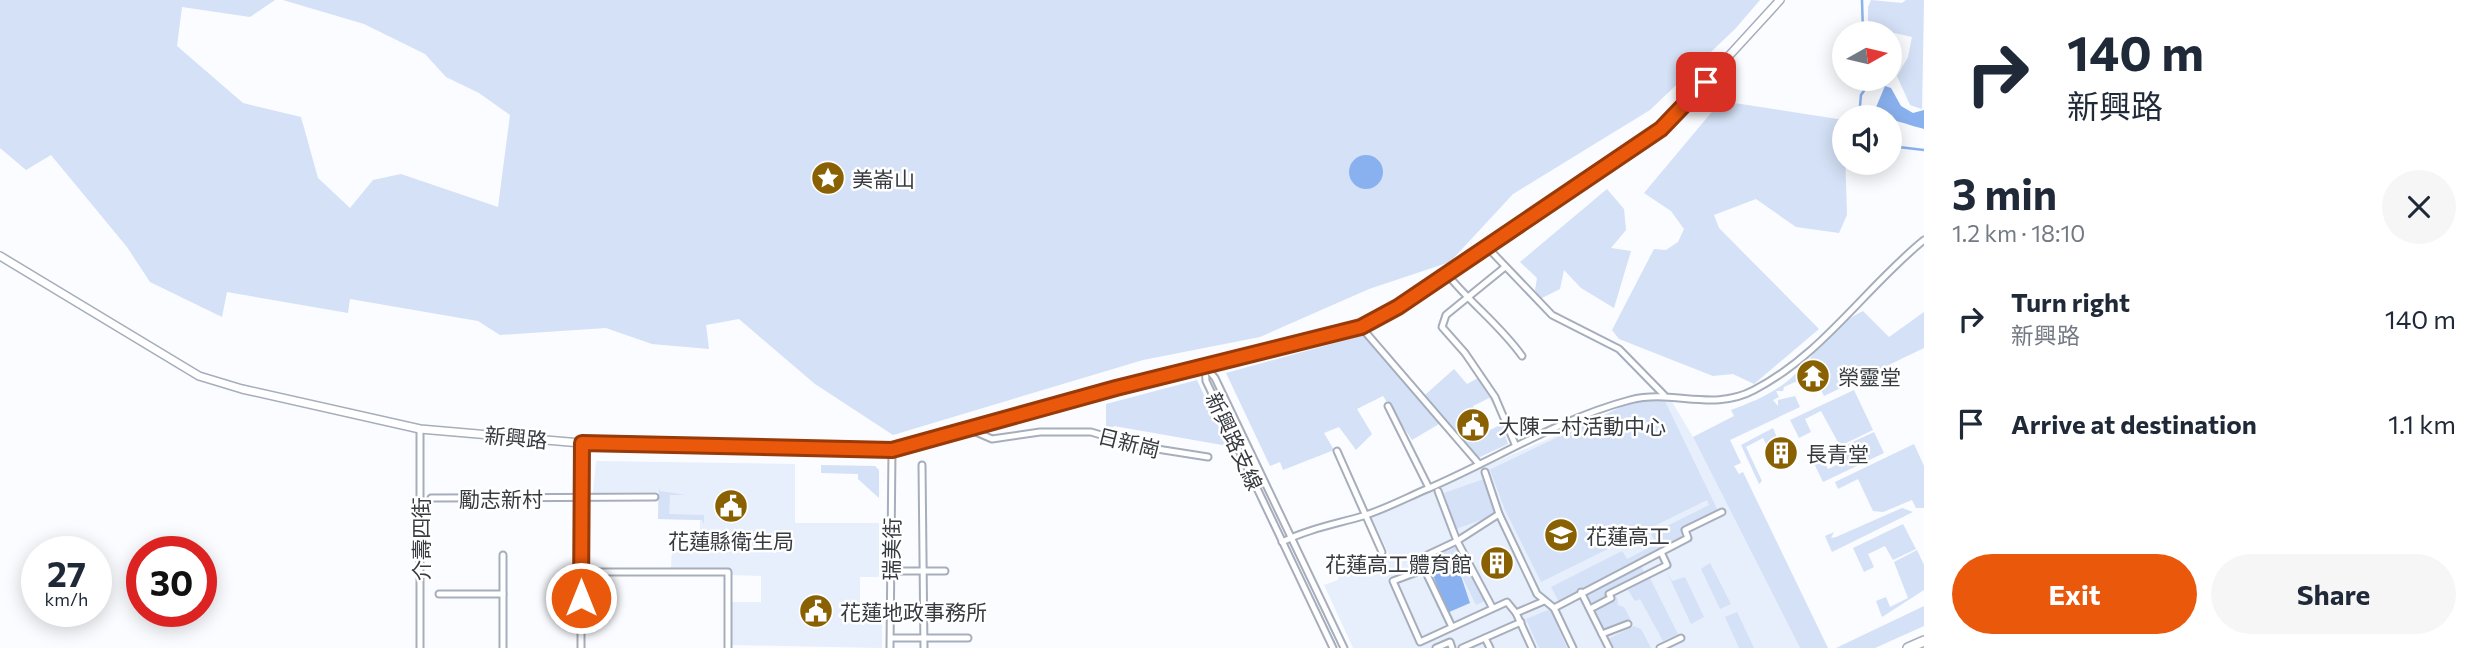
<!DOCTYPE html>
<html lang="en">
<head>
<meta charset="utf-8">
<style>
	:root { --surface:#fff; --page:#f6f6f7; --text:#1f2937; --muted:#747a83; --accent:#ea580c }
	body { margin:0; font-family:Commissioner,"Noto Sans TC",sans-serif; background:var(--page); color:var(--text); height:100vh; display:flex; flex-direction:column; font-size:26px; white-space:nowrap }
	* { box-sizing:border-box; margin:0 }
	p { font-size:23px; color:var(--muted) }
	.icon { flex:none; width:38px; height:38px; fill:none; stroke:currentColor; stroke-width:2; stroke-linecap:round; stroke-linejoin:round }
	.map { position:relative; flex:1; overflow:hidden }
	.drawer { display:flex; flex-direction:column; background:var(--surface); width:560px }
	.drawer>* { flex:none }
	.top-card { background:#fff; color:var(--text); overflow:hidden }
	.needle { width:46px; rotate:82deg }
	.tools { position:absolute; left:1832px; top:21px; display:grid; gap:14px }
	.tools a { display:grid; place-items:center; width:70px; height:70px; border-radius:50%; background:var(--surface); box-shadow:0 4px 18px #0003; font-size:35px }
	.speed { position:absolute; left:21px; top:536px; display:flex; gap:14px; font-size:35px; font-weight:700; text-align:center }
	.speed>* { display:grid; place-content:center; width:91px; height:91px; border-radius:50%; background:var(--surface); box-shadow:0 4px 18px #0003; line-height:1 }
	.speed small { font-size:18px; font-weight:400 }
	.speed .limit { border:10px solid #d22; background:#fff; color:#111 }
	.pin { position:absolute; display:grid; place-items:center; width:60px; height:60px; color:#fff; margin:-30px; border-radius:14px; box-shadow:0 4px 10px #0006 }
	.me { position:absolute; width:77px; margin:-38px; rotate:0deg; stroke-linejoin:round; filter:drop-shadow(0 0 5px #0008) }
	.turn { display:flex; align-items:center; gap:24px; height:147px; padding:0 28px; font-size:32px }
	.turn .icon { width:91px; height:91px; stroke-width:2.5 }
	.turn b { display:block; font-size:49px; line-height:60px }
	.round { display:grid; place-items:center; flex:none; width:74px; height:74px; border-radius:37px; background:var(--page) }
	.overview { display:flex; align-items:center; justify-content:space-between; height:119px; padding:0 28px }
	h1 { font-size:42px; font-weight:700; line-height:52px }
	.primary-button { display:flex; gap:14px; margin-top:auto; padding:14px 28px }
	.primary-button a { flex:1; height:80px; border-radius:42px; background:var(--accent); color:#fff; font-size:28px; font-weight:700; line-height:80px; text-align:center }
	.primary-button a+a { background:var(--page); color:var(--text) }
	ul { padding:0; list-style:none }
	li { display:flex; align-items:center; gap:21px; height:105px; padding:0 28px }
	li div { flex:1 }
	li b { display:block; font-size:26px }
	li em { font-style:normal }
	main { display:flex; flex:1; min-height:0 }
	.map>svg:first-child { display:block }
</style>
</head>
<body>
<main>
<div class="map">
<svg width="1924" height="648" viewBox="0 0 1924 648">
	<rect width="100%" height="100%" fill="#fafcff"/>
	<!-- built -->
	<g fill="#e7effc">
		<path d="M1663,399L1671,400L1693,437L1800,648H1353L1324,585L1338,580L1339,574L1389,554L1370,516L1562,433L1623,409Z"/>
		<path d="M596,461L795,464V523H879V577H860V623L882,624V648L732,645V602H761V576L732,575V569H671L672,543L700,542V520L658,519V492L593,493Z"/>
	</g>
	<!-- green -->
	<g fill="#d4e1f6">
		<path d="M0,0H275L250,17L182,7L177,46L243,103L301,117L318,178L350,208L373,180L401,174L498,207L510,115L479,93L446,77L425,54L364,24L283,0H1760L1735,29L1650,110L1513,194L1450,262L1369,289L1260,337L1143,360L893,435L815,384L739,319L706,325L709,349L652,344L606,328L500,335L478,321L350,299L348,313L227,292L222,317L150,282L127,247L51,155L26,170L0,148Z"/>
		<path d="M1871,0L1902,3L1906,0H1924L1922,109L1910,105L1897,76L1908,57L1912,37L1868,27V7Z"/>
		<path d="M1721,101L1844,120L1847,215L1839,233L1796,227L1756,199L1714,215L1719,228L1819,329L1754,384L1733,374L1713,376L1619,339L1612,330L1654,249L1666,250L1678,242L1684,229L1671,211L1644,193Z"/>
		<path d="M1607,189L1624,209L1626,230L1611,248L1631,251L1614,308L1581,288L1564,270L1560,289L1540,299L1535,290L1537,278L1520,262Z"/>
		<path d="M1863,311L1889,337L1924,312V348L1824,396L1820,388L1823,386L1821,381L1825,379L1818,363L1800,375L1803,384L1800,386L1797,381L1784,387L1783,391H1776L1779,397L1773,400L1778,406V400L1795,396L1800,407L1730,440L1741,463L1734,466L1739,474L1743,472L1828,648H1800L1693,437L1734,416L1731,410C1753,402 1772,394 1790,379C1816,356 1831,326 1863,311Z"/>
		<path d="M1364,335L1439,424L1412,440L1383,396L1357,409L1372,434L1356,450L1339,427L1324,433L1334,450L1283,470L1280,462L1270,466L1226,373Z"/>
		<path d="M1454,369L1467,384L1478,378L1497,410L1489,398L1473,406L1486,432L1502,424L1499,415L1508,444L1478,458L1425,395Z"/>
		<path d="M1197,380L1228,446L1114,426L1106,434V404Z"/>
		<path d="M1854,390L1873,430L1840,446L1821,411L1805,419L1811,432L1799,438L1790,420Z"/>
		<path d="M1644,396L1663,397L1718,511L1682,529L1686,538L1559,602L1551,587L1622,551L1627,559L1656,544L1651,534L1709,505L1707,500L1541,582L1505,510L1490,470L1487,471Z"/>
		<path d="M1773,428L1781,447L1770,452L1763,438L1746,447L1762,481L1759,484L1741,445Z"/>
		<path d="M1874,432L1884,453L1823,482L1810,455L1819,450L1828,469L1845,461L1840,448Z"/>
		<path d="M1914,444L1924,466V508H1916L1912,500L1883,512L1873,511L1858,479L1838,489L1835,482Z"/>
		<path d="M821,465L875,466L879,470V498L858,479V474L821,473Z"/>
		<path d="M1484,479L1497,514L1456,529L1444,493Z"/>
		<path d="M659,487L660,491L686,495H670L669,514L704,515V524L702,520L658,519Z"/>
		<path d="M1902,508L1913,512L1832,552L1825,536L1834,532L1831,538L1836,537Z"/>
		<path d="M1903,524L1916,549L1893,560L1885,546L1868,554L1874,567L1864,572L1853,548Z"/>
		<path d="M1459,546L1485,601L1476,605L1456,564L1433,575L1425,560Z"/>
		<path d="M1917,550L1924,565V590L1882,617L1876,601L1886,597L1890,607L1908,598L1894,562Z"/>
		<path d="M1710,563L1731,604L1720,609L1701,569Z"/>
		<path d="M1640,564L1645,574L1608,593L1609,598L1592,607L1584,592Z"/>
		<path d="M1666,570L1672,581L1685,577L1704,617L1691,624Z"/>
		<path d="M1650,578L1678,634L1663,641L1640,599L1635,601L1628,590Z"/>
		<path d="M1617,597L1618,605L1624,607L1631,620L1604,633L1592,609Z"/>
		<path d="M1924,606V626L1875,648H1836Z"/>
		<path d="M1550,609L1567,648H1539L1526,619Z"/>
		<path d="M1737,612L1754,648H1739L1725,617Z"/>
		<path d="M1634,626L1641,629L1651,648H1613L1608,639Z"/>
	</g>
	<!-- water -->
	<g fill="#8ab1ef">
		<path d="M1885,86L1891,88L1901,106L1913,113L1924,110V129C1913,126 1879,116 1874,112Z"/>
		<circle cx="1366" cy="172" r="17"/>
		<path d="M1457,564L1470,603L1447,613L1433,575Z"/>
	</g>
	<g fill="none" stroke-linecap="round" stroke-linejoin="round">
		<!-- stream -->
		<g stroke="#8ab1ef" stroke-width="2.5">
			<path d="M1862,0L1863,33"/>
			<path d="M1859,117L1861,95L1872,79"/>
			<path d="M1890,146L1924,150"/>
		</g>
		<!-- minor casing -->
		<g stroke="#a6aebc" stroke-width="9">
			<g id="minor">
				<path d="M1487,247L1552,315L1619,349L1664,395"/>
				<path d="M1505,267L1446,315L1442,327L1465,353L1495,397L1515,444"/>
				<path d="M1447,274C1471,304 1500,325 1522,356"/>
				<path d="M1361,327L1479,464"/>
				<path d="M1205,366L1215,378L1344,648"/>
				<path d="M1205,366L1206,381L1333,648"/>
				<path d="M1388,406L1429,488"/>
				<path d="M969,429L992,439L1040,432H1091L1138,446L1208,457"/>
				<path d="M1337,451L1382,552"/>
				<path d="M922,465L924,648"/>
				<path d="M1485,472L1499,514L1537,594L1554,608L1573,648"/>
				<path d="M1438,491L1457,541L1423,557L1422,564L1452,627"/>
				<path d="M431,498L655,497"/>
				<path d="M1282,542C1308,529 1336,524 1363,516C1385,509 1406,498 1427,489C1495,460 1558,419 1630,400C1673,389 1713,412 1754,390C1822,355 1866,287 1924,240"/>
				<path d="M1425,569L1393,581L1420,642L1507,602L1516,613"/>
				<path d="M890,571H945"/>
				<path d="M581,572H728V648"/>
				<path d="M1581,592L1609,648"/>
				<path d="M439,594H503"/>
				<path d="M1492,607L1457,541L1499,514"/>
				<path d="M1554,608L1661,552"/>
				<path d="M1590,609L1611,598L1609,594L1667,565L1661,552L1688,538L1685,530L1722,512"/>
				<path d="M1602,634L1628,624"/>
				<path d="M891,638H968"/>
				<path d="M1485,638L1490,648"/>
				<path d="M420,648V429"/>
				<path d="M503,648V555"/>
				<path d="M581,648V443"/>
				<path d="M890,648L892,450"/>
				<path d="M1436,648L1450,642L1452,648"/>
				<path d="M1462,648L1521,622"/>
				<path d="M1532,648L1516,613L1544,601"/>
				<path d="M1660,648L1681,638"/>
			</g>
		</g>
		<!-- tertiary casing -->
		<g stroke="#a6aebc" stroke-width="10">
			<path id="tertiary" d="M0,256L199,376L242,389L420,429L581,443L892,450L1116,388L1361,327L1398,307L1662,129L1780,0"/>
		</g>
		<!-- primary casing -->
		<g stroke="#a6aebc" stroke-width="12">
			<path id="primary" d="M1908,648L1924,641"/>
		</g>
		<!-- minor -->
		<use href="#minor" stroke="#fff" stroke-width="5"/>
		<!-- tertiary -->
		<use href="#tertiary" stroke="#fff" stroke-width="7"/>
		<!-- primary -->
		<use href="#primary" stroke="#fff" stroke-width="9"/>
	</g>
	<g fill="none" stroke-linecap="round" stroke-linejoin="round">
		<!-- route casing -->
		<g stroke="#983908" stroke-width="18">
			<path id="route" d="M581,598L582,443L892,450L1116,388L1361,327L1398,307L1661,129L1706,82"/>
		</g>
		<!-- route -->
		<use href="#route" stroke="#ea580c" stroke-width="12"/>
	</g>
	<!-- icons -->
	<defs>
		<g id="sight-disc" transform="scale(1.75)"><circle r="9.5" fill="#8a6102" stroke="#fff"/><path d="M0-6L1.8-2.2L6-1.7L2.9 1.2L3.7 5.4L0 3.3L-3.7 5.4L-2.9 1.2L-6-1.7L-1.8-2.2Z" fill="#fff"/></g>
		<g id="temple-disc" transform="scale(1.75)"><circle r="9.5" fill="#8a6102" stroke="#fff"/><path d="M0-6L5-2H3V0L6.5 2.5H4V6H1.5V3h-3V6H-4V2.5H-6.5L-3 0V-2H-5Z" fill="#fff"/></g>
		<g id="civic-disc" transform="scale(1.75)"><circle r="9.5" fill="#8a6102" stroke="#fff"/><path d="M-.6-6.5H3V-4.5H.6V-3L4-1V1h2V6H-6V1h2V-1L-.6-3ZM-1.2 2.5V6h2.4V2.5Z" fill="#fff"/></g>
		<g id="building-disc" transform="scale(1.75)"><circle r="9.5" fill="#8a6102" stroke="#fff"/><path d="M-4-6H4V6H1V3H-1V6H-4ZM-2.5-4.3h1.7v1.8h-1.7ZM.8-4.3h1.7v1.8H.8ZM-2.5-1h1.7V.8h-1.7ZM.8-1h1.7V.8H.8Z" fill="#fff"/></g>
		<g id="school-disc" transform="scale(1.75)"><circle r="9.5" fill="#8a6102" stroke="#fff"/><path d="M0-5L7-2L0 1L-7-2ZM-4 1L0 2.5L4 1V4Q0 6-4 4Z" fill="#fff"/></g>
	</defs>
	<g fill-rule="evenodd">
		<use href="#sight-disc" x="828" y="178"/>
		<use href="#temple-disc" x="1813" y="376"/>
		<use href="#civic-disc" x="1473" y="425"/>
		<use href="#building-disc" x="1781" y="453"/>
		<use href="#civic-disc" x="731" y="506"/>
		<use href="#school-disc" x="1561" y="535"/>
		<use href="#building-disc" x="1497" y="563"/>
		<use href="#civic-disc" x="816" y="611"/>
	</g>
	<g text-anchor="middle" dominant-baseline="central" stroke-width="5" stroke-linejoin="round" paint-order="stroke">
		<!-- poi labels -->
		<g font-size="21" fill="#373b40" stroke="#fff" text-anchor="start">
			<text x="852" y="178">美崙山</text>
			<text x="1838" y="376">榮靈堂</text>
			<text x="1498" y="425">大陳二村活動中心</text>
			<text x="1806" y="453">長青堂</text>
			<text x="1586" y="535">花蓮高工</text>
			<text x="731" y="540" text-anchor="middle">花蓮縣衛生局</text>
			<text x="1472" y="563" text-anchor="end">花蓮高工體育館</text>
			<text x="840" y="611">花蓮地政事務所</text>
		</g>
		<!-- street labels -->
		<g font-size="21" fill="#373b40" stroke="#fff">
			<text transform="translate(516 437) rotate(5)">新興路</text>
			<text transform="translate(1235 441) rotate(65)">新興路支線</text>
			<text transform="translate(1129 442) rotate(14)">日新崗</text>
			<text x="501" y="498">勵志新村</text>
			<text transform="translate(420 539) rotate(-90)">介壽四街</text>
			<text transform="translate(891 549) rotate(-89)">瑞美街</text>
		</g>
	</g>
</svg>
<div class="tools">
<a><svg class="needle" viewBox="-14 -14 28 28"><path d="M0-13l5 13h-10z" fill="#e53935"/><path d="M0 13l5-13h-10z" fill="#747a83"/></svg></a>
<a><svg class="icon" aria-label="sound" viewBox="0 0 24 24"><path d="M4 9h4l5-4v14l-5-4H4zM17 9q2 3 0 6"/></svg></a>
</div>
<div class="speed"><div>27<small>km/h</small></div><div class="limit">30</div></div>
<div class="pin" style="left:1706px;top:82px;background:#d93025"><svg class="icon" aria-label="arrive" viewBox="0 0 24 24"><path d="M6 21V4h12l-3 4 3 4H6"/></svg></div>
<svg class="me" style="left:581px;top:598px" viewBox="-20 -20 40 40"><circle r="17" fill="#ea580c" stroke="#fff" stroke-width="3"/><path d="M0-11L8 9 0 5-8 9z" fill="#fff"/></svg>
</div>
<section class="drawer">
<div class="top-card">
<div class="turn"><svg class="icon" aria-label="right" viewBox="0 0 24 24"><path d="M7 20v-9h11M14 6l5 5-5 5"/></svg><div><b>140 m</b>新興路</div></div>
</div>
<div class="overview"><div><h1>3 min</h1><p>1.2 km · 18:10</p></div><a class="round"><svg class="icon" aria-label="close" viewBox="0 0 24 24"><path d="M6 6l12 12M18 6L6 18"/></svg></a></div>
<ul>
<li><svg class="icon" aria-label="right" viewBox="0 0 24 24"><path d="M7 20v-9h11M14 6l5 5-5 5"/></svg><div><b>Turn right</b><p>新興路</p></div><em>140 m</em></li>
<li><svg class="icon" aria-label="arrive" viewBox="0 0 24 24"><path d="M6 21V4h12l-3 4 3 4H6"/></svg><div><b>Arrive at destination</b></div><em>1.1 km</em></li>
</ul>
<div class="primary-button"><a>Exit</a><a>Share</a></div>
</section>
</main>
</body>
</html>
